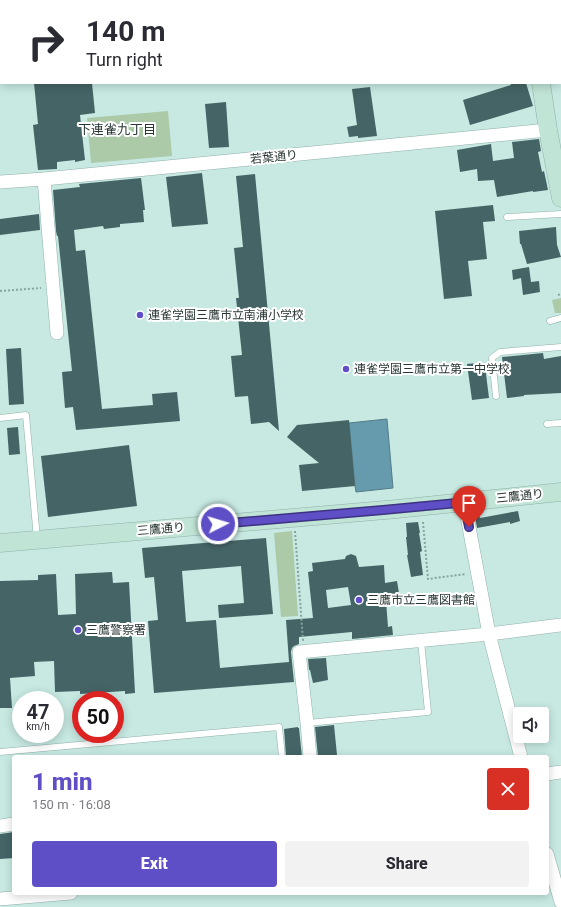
<!DOCTYPE html>
<html lang="en">
<head>
<meta charset="utf-8">
<style>
	:root { --surface:#fff; --page:#f2f2f3; --text:#2b2b33; --muted:#7c7c81; --accent:#5e4fc7 }
	body { margin:0; font-family:Roboto,"Noto Sans JP",sans-serif; background:var(--page); color:var(--text); height:100vh; display:flex; flex-direction:column; font-size:15px; white-space:nowrap }
	* { box-sizing:border-box; margin:0 }
	p { font-size:13px; color:var(--muted) }
	.icon { flex:none; width:22px; height:22px; fill:none; stroke:currentColor; stroke-width:2; stroke-linecap:round; stroke-linejoin:round }
	.map { position:relative; flex:1; overflow:hidden }
	.side { position:absolute; left:12px; top:755px; width:537px; height:140px; display:flex; flex-direction:column; background:var(--surface); border-radius:4px; box-shadow:0 2px 10px #0003 }
	.side>* { flex:none }
	.hud { position:absolute; left:0px; top:0px; width:561px; height:84px; box-shadow:0 2px 10px #0003; background:#fff; color:var(--text); overflow:hidden }
	.fabs { position:absolute; left:513px; top:707px; display:grid; gap:8px }
	.fabs a { display:grid; place-items:center; width:36px; height:36px; border-radius:4px; background:var(--surface); box-shadow:0 2px 10px #0003; font-size:20px }
	.speed { position:absolute; left:12px; top:691px; display:flex; gap:8px; font-size:20px; font-weight:700; text-align:center }
	.speed>* { display:grid; place-content:center; width:52px; height:52px; border-radius:50%; background:var(--surface); box-shadow:0 2px 10px #0003; line-height:1 }
	.speed small { font-size:10px; font-weight:400 }
	.speed .limit { border:6px solid #d22; background:#fff; color:#111 }
	.pin { position:absolute; display:grid; place-items:center; width:34px; height:34px; color:#fff; margin:-41px -17px; border-radius:50% 50% 50% 0; rotate:-45deg; box-shadow:0 0 4px #0007 }
	.pin .icon { rotate:45deg }
	.me { position:absolute; width:44px; margin:-22px; rotate:85deg; stroke-linejoin:round; filter:drop-shadow(0 0 3px #0008) }
	.turn { display:flex; align-items:center; gap:14px; height:84px; padding:0 20px; font-size:18px }
	.turn .icon { width:52px; height:52px; stroke-width:2.5 }
	.turn b { display:block; font-size:28px; line-height:34px }
	.round { display:grid; place-items:center; flex:none; width:42px; height:42px; border-radius:4px; background:var(--page) }
	.headline { display:flex; align-items:center; justify-content:space-between; height:68px; padding:0 20px }
	h1 { font-size:24px; font-weight:800; line-height:30px; color:var(--accent) }
	.cta { display:flex; gap:8px; margin-top:auto; padding:8px 20px }
	.cta a { flex:1; height:46px; border-radius:4px; background:var(--accent); color:#fff; font-size:16px; font-weight:800; line-height:46px; text-align:center }
	.cta a+a { background:var(--page); color:var(--text) }
	.map>svg:first-child { display:block }
</style>
</head>
<body>
<div class="map">
<svg width="561" height="907" viewBox="0 0 561 907">
	<rect width="100%" height="100%" fill="#c7e9e2"/>
	<!-- green -->
	<g fill="#acc9a8">
		<path d="M168,111L172,156L91,163L87,118Z"/>
		<path d="M561,298V313H555L552,300Z"/>
		<path d="M292,531L298,616L281,617L274,533Z"/>
	</g>
	<!-- water -->
	<path fill="#669aad" stroke="#547c89" d="M387,419L393,488L356,492L355,486L349,423Z"/>
	<!-- building -->
	<g fill="#456466" fill-rule="evenodd">
		<path d="M34,83H92L95,113L80,115L85,160L75,162V160L57,162V169L38,170L33,125L38,124Z"/>
		<path d="M510,83H526L533,106L470,125L463,100L511,85Z"/>
		<path d="M370,87L377,136L358,138V136L349,137L347,127L357,125L352,89Z"/>
		<path d="M226,102L229,147L209,148L205,104Z"/>
		<path d="M539,139L541,151L538,152L542,172L544,171L548,190L533,192V191L497,197L494,180L478,181L477,169L460,172L457,150L491,144L493,161L514,158L512,142Z"/>
		<path d="M202,173L208,224L172,227L166,177Z"/>
		<path d="M255,174L279,431L269,422L251,424L248,396L235,397L231,356L242,355L236,298H239L234,248L243,247L236,176Z"/>
		<path d="M141,178L145,210H143L144,222L120,224V227L104,229L103,226L74,230L76,251L85,250L102,409L153,405L152,394L177,392L180,421L76,430L73,407L65,408L62,372L72,371L58,236H57L56,231L53,190L80,187L79,184Z"/>
		<path d="M493,205L495,221L483,222L487,259L468,261L472,296L444,299L435,211Z"/>
		<path d="M39,214L40,230L0,235V219Z"/>
		<path d="M556,227L557,245L561,257L527,264L521,244H520L519,231Z"/>
		<path d="M529,267L531,282L539,281L540,292L523,295L521,278L513,280L512,270Z"/>
		<path d="M21,348L24,404L9,405L6,349Z"/>
		<path d="M543,353L544,359L561,356V393L524,395V396L507,398L502,357Z"/>
		<path d="M478,363V367L485,366L489,398L472,400L467,364Z"/>
		<path d="M349,420L355,486L302,491L299,465L319,463L287,437L297,425Z"/>
		<path d="M18,427L20,454L9,455L7,428Z"/>
		<path d="M129,445L137,506L48,517L41,456Z"/>
		<path d="M518,511L520,521L510,524V522L477,528L475,516L479,515L480,518Z"/>
		<path d="M418,522L420,533H419L422,551L420,552L423,575L411,577L407,555H408L406,537H407L406,523Z"/>
		<path d="M266,538L273,614L219,618L218,605L244,603L241,566L182,571L186,622L216,620L220,668L289,662L286,620L313,618L308,572L313,571L312,563L345,559L346,556L351,554L356,556L359,567L384,565L385,583L397,581L400,599L386,601L388,627L392,626L393,635L352,639V632L299,637V644L294,646L292,648L291,652L294,682L154,693L148,621L158,620L154,577L145,578L142,548ZM348,587L351,605L328,608L326,590Z"/>
		<path d="M112,572L113,583L129,582L135,693L125,694V691L80,694V691L55,692L54,661L34,662L35,676L10,678L12,708H0V581L38,580V575L56,574L58,615L76,614L75,574Z"/>
		<path d="M326,658L328,680L313,683L310,670H309L308,659Z"/>
		<path d="M334,725L337,755L318,757L315,727Z"/>
		<path d="M298,727V728H299L302,757H286L284,729Z"/>
		<path d="M14,832V858L0,859V834Z"/>
	</g>
	<g fill="none" stroke-linecap="round" stroke-linejoin="round">
		<!-- lane casing -->
		<g stroke="#90b0aa" stroke-width="7">
			<g id="lane">
				<path d="M507,217L561,214"/>
				<path d="M550,321L561,318"/>
				<path d="M496,396L492,358L500,352L561,347"/>
				<path d="M0,418L26,415L37,539"/>
				<path d="M547,424L561,423"/>
				<path d="M307,723L428,712L421,641"/>
				<path d="M0,752L279,727L282,757"/>
			</g>
		</g>
		<!-- street casing -->
		<g stroke="#90b0aa" stroke-width="14">
			<g id="street">
				<path d="M0,58H1"/>
				<path d="M44,179L57,333"/>
				<path d="M0,182L44,179L548,130"/>
				<path d="M467,502L466,511L489,634L521,757"/>
				<path d="M310,757L307,723L299,652L489,634L561,625"/>
				<path d="M547,774L561,772"/>
				<path d="M0,826L14,824"/>
				<path d="M547,854L561,902"/>
				<path d="M0,899L71,893"/>
			</g>
		</g>
		<!-- secondary casing -->
		<g stroke="#90b0aa" stroke-width="19">
			<g id="secondary">
				<path d="M535,0V1"/>
				<path d="M560,57H561"/>
				<path d="M541,83L548,130L561,198"/>
				<path d="M0,543L397,509L561,492"/>
			</g>
		</g>
		<!-- path -->
		<g stroke="#88a29d" stroke-width="2" stroke-dasharray="2 2" stroke-linecap="butt">
			<path d="M0,291L41,288"/>
			<path d="M558,295L561,294"/>
			<path d="M423,522L428,579L466,574"/>
			<path d="M295,531L303,641"/>
		</g>
		<!-- lane -->
		<use href="#lane" stroke="#fff" stroke-width="6"/>
		<!-- street -->
		<use href="#street" stroke="#fff" stroke-width="13"/>
		<!-- secondary -->
		<use href="#secondary" stroke="#c0e4d5" stroke-width="18"/>
	</g>
	<g fill="none" stroke-linecap="round" stroke-linejoin="round">
		<!-- route casing -->
		<g stroke="#3d3381" stroke-width="10">
			<path id="route" d="M218,524L383,510L468,502L466,511L469,527"/>
		</g>
		<!-- route -->
		<use href="#route" stroke="#5e4fc7" stroke-width="7"/>
	</g>
	<!-- markers -->
	<g fill="#5e4fc7" stroke="#fff" stroke-width="1.5">
		<circle cx="140" cy="315" r="4"/>
		<circle cx="346" cy="369" r="4"/>
		<circle cx="359" cy="600" r="4"/>
		<circle cx="78" cy="630" r="4"/>
	</g>
	<g text-anchor="middle" dominant-baseline="central" stroke-width="4" stroke-linejoin="round" paint-order="stroke">
		<!-- street labels -->
		<g font-size="12" fill="#293734" stroke="#fff">
			<text transform="translate(274 157) rotate(-6)">若葉通り</text>
			<text transform="translate(520 496) rotate(-6)">三鷹通り</text>
			<text transform="translate(161 529) rotate(-5)">三鷹通り</text>
		</g>
		<!-- poi labels -->
		<g font-size="12" fill="#293734" stroke="#fff" text-anchor="start">
			<text x="148" y="315">連雀学園三鷹市立南浦小学校</text>
			<text x="354" y="369">連雀学園三鷹市立第一中学校</text>
			<text x="367" y="600">三鷹市立三鷹図書館</text>
			<text x="86" y="630">三鷹警察署</text>
		</g>
		<!-- neighbourhood labels -->
		<g font-size="13" fill="#293734" stroke="#fff">
			<text x="117" y="129">下連雀九丁目</text>
		</g>
	</g>
</svg>
<div class="fabs">
<a><svg class="icon" aria-label="sound" viewBox="0 0 24 24"><path d="M4 9h4l5-4v14l-5-4H4zM17 9q2 3 0 6"/></svg></a>
</div>
<div class="speed"><div>47<small>km/h</small></div><div class="limit">50</div></div>
<div class="pin" style="left:469px;top:527px;background:#d93025"><svg class="icon" aria-label="arrive" viewBox="0 0 24 24"><path d="M6 21V4h12l-3 4 3 4H6"/></svg></div>
<svg class="me" style="left:218px;top:524px" viewBox="-20 -20 40 40"><circle r="17" fill="#5e4fc7" stroke="#fff" stroke-width="3"/><path d="M0-11L8 9 0 5-8 9z" fill="#fff"/></svg>
<div class="hud">
<div class="turn"><svg class="icon" aria-label="right" viewBox="0 0 24 24"><path d="M7 20v-9h11M14 6l5 5-5 5"/></svg><div><b>140 m</b>Turn right</div></div>
</div>
<section class="side">
<div class="headline"><div><h1>1 min</h1><p>150 m · 16:08</p></div><a class="round" style="background:#d93025;color:#fff"><svg class="icon" aria-label="close" viewBox="0 0 24 24"><path d="M6 6l12 12M18 6L6 18"/></svg></a></div>
<div class="cta"><a>Exit</a><a>Share</a></div>
</section>
</div>
</body>
</html>
